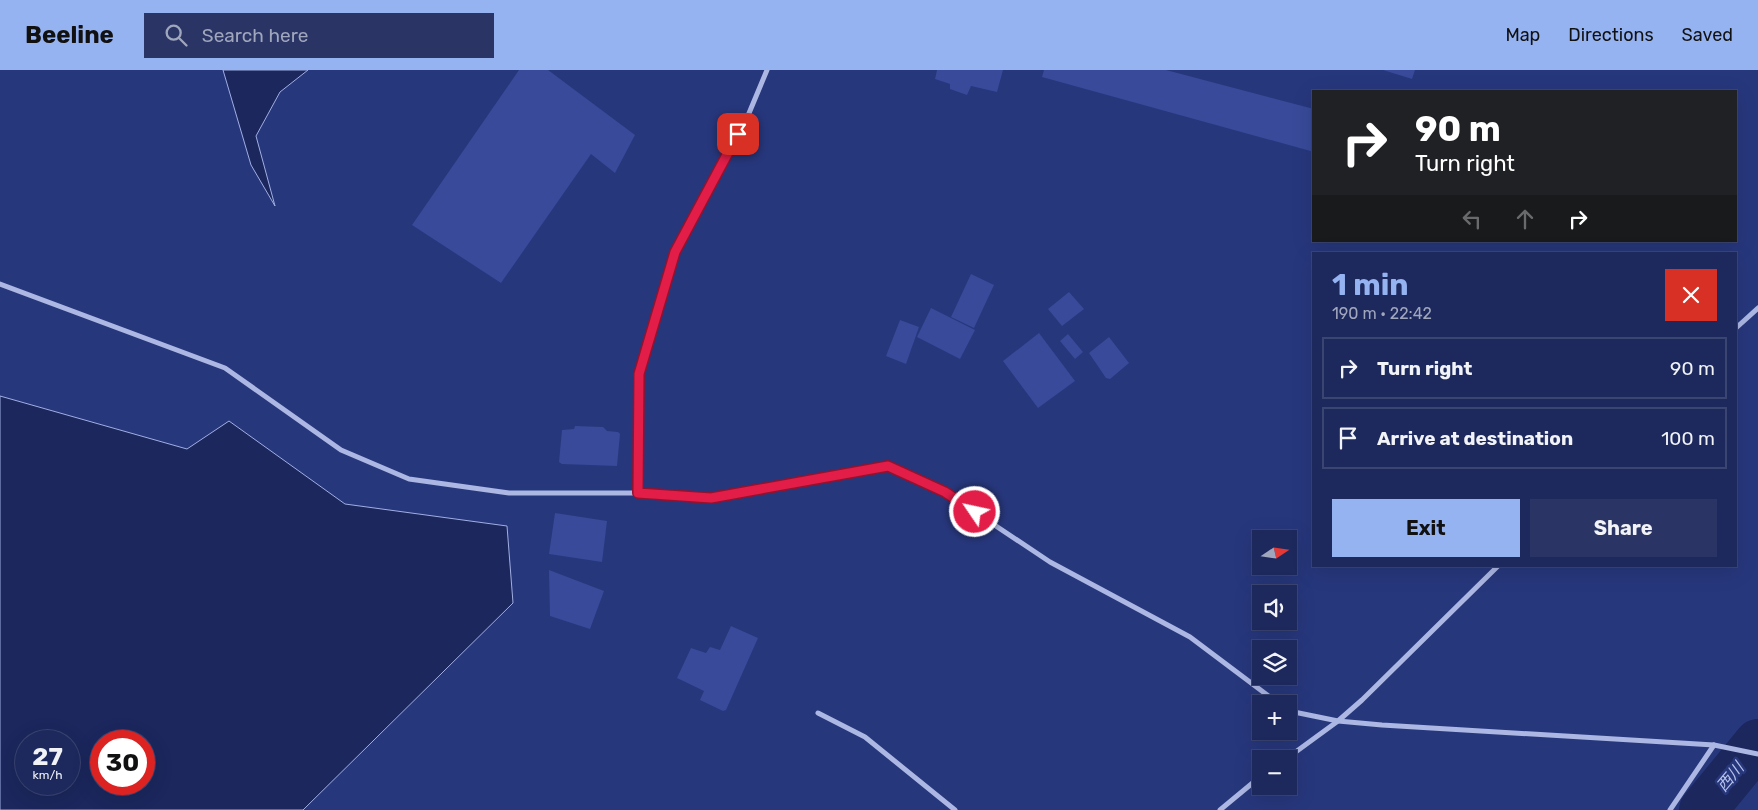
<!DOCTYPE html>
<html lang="en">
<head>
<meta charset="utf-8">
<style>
	:root { --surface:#1d295d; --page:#2a3566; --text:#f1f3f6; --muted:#a0a6bc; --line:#3b4572; --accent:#95b2f1 }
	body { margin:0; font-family:Rubik,"Noto Sans JP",sans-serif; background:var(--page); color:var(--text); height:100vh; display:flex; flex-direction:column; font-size:19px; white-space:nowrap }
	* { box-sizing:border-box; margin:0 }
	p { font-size:16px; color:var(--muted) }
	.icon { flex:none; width:28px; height:28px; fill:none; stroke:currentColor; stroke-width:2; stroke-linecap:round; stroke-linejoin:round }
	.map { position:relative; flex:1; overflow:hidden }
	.side { position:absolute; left:1312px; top:182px; width:425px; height:315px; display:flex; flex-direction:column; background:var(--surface); border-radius:0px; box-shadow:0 5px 20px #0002,0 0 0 1px var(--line) }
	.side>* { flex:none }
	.top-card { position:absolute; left:1312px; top:20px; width:425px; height:152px; border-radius:0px; box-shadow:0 5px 20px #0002,0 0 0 1px var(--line); background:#202124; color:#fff; overflow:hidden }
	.needle { width:32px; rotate:77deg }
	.fabs { position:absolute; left:1252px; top:460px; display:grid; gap:10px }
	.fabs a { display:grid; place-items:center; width:45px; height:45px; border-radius:0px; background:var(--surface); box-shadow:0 5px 20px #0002,0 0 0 1px var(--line); font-size:25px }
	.speed { position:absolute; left:15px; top:660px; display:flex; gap:10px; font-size:25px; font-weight:700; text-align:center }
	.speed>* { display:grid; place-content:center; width:65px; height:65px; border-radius:50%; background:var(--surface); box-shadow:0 5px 20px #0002,0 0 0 1px var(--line); line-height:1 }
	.speed small { font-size:12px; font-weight:400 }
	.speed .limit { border:8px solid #d22; background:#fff; color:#111 }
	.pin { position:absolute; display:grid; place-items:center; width:42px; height:42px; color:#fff; margin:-21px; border-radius:10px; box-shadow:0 2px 8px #0006 }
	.me { position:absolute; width:55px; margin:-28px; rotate:304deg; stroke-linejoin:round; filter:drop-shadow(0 0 4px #0008) }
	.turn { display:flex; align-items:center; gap:18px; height:105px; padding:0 20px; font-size:22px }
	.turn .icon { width:65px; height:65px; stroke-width:2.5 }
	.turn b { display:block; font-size:35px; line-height:42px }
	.lanes { display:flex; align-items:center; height:48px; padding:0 20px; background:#0003; justify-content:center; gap:25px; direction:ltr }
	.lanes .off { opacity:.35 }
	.round { display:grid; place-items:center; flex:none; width:52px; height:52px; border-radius:0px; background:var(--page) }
	.overview { display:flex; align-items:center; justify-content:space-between; height:85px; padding:0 20px }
	h1 { font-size:30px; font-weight:700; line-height:38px; color:var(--accent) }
	.cta { display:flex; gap:10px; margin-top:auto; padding:10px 20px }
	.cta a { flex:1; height:58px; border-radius:0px; background:var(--accent); color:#111; font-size:20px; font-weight:700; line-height:58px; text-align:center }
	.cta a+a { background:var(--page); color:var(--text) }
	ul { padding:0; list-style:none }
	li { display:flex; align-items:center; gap:15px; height:62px; margin:0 10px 8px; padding:0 10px; border:2px solid var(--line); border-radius:0px }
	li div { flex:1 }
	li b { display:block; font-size:19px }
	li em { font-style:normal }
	header { display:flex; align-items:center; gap:30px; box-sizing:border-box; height:70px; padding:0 25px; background:var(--accent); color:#111 }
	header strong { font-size:24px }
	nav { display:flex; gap:28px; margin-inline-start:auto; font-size:18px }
	.search { width:350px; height:45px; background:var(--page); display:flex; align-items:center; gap:12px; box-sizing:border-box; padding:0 18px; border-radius:0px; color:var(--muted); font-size:19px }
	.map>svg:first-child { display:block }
</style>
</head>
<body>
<header>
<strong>Beeline</strong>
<div class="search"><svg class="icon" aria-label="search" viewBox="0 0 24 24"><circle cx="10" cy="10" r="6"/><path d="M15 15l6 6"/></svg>Search here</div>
<nav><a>Map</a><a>Directions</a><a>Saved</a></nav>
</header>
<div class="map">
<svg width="1758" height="740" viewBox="0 0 1758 740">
	<rect width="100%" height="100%" fill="#27377c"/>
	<!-- water -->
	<g fill="#1b275d" stroke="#a1afe5" fill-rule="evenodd">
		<path d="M223,0H308L280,22L256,66L275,136L251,95Z"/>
		<path d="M0,326L187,379L229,351L345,434L507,456L513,533L303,740H0ZM26,671H69V714H26ZM101,671H144V714H101Z"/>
	</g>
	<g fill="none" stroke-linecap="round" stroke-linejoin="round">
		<!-- river -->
		<path stroke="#1b275d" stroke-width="48" d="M1703,740L1758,673"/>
	</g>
	<!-- building -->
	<g fill="#384a99">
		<path d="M519,0H548L635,65L615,103L591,84L501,213L412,155Z"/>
		<path d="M937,0H1003L997,22L971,16L967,25L950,19V14L935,9Z"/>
		<path d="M1044,0H1166L1314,39V82L1042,7Z"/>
		<path d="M1383,0H1415L1412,9Z"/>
		<path d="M971,204L994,215L974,258L951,247Z"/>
		<path d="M1069,222L1084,239L1062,256L1048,239Z"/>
		<path d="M931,238L975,260L960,289L917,267Z"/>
		<path d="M900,250L919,257L906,294L886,286Z"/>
		<path d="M1039,263L1075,311L1038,338L1003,291Z"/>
		<path d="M1068,264L1083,282L1075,289L1060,271Z"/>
		<path d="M1109,267L1129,293L1110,309L1106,308L1089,283Z"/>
		<path d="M575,356L603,357L607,361L618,362L620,364L617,396L562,394L559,392L562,360L574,359Z"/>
		<path d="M555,443L607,451L602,492L549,484Z"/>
		<path d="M549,500L604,521L590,559L550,546Z"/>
		<path d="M731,556L758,568L726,640L723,641L700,630L704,621L677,608L691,578L706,583L710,577L720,580Z"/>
	</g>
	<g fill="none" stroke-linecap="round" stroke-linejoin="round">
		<!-- street -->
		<g stroke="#acb7e4" stroke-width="5">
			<path d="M0,214L225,298L341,380L409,409L509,423H638L711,428L888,396L945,422L1050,492L1190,567L1279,634"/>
			<path d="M1736,258L1758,238"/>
			<path d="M638,423L639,304L675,182L747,48L767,0"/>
			<path d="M1289,641L1338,651L1382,655L1714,675L1758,684"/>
			<path d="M818,643L865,667L955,740"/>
			<path d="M1286,689L1338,651L1362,630L1498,496"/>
			<path d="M1220,740L1261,706"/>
			<path d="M1670,740L1714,675"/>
		</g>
	</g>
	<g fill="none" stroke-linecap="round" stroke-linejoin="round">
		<!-- route casing -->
		<g stroke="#92132f" stroke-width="12">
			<path id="route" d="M738,64L675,182L639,304L638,423L711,428L888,396L945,422L975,442"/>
		</g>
		<!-- route -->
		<use href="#route" stroke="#e11d48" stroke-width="9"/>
	</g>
	<g text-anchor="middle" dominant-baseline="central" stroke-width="5" stroke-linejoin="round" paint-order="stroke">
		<!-- water labels -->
		<g font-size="16" font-style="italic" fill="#b7c2ec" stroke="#27377c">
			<text transform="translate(1730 707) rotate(-50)">西川</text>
		</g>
	</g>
</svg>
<div class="fabs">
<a><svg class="needle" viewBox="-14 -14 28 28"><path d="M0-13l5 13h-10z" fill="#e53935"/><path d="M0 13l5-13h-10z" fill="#a0a6bc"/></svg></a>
<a><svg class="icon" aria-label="sound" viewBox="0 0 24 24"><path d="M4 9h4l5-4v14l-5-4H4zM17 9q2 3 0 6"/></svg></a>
<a><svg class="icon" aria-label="layers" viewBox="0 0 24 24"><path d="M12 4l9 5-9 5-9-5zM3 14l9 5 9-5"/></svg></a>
<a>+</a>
<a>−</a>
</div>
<div class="speed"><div>27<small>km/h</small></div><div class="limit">30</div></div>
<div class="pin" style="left:738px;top:64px;background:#d93025"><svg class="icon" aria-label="arrive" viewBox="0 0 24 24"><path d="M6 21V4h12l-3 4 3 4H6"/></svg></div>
<svg class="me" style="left:975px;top:442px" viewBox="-20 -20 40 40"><circle r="17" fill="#e11d48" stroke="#fff" stroke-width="3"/><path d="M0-11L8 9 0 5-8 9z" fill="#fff"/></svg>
<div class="top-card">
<div class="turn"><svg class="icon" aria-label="right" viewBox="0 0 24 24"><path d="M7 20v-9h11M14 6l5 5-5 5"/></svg><div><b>90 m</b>Turn right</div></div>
<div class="lanes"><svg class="icon off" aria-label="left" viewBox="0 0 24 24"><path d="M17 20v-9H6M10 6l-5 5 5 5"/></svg><svg class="icon off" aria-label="ahead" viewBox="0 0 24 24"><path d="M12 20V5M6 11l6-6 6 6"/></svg><svg class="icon" aria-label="right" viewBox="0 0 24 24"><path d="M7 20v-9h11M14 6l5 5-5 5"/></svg></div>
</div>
<section class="side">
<div class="overview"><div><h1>1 min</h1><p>190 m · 22:42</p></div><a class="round" style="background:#d93025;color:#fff"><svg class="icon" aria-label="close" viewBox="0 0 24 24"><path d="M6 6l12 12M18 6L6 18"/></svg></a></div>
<ul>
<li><svg class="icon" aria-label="right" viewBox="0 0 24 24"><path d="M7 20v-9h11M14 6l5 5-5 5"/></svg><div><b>Turn right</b></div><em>90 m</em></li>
<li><svg class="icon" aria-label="arrive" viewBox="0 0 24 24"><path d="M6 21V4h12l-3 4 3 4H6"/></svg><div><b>Arrive at destination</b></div><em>100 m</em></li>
</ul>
<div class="cta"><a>Exit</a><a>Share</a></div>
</section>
</div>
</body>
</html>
